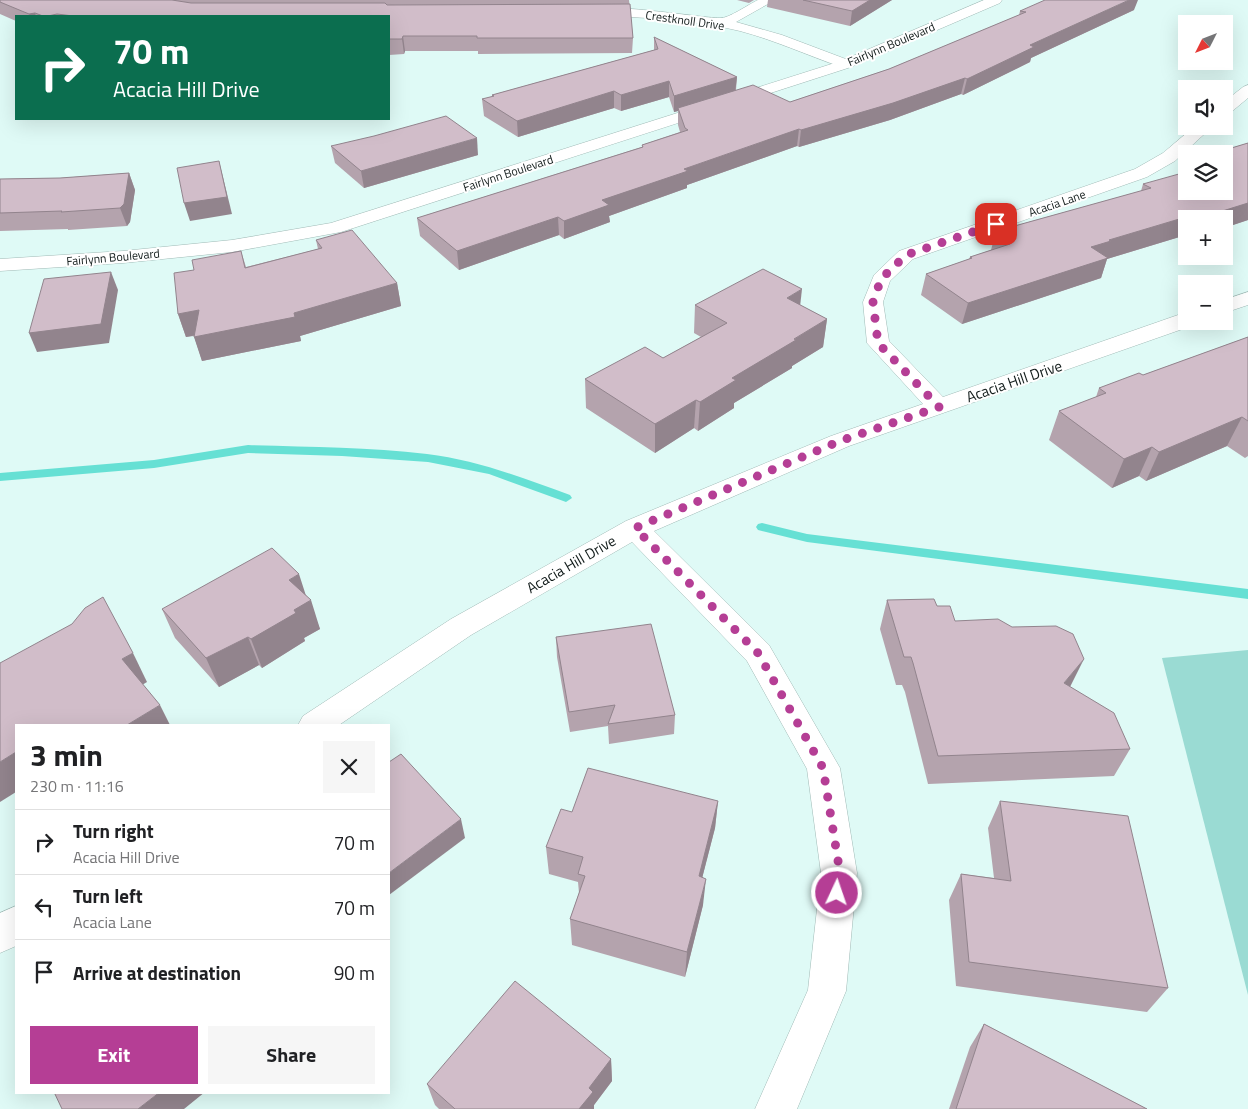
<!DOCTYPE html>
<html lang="en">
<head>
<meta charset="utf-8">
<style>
	:root { --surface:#fff; --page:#f6f6f6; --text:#202124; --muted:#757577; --line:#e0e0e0; --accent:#b53e95 }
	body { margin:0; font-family:"Titillium Web",sans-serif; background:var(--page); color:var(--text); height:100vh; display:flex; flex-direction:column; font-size:19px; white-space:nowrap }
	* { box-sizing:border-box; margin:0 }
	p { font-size:16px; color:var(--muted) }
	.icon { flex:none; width:28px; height:28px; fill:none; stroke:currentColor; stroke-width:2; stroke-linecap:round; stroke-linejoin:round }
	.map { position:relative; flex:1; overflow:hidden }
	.panel { position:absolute; left:15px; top:724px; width:375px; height:370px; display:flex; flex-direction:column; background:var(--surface); border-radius:0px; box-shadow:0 5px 20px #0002 }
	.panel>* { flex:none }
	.banner { position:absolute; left:15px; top:15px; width:375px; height:105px; border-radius:0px; box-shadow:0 5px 20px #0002; background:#0b6e4f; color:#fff; overflow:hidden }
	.needle { width:32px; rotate:228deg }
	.controls { position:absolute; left:1178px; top:15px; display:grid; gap:10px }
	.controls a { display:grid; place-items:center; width:55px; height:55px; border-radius:0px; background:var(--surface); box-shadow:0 5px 20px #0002; font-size:25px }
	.pin { position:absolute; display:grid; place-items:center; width:42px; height:42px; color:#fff; margin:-21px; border-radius:10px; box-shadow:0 2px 8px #0006 }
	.me { position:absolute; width:55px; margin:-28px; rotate:3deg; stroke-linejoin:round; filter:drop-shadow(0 0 4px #0008) }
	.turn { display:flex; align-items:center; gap:18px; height:105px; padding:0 15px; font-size:22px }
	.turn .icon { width:65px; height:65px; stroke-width:2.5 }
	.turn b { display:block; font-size:35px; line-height:42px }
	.round { display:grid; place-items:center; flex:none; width:52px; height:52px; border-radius:0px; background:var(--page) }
	.overview { display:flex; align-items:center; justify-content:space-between; height:85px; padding:0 15px }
	h1 { font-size:30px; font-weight:700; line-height:38px }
	.button { display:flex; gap:10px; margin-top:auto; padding:10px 15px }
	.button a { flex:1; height:58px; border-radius:0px; background:var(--accent); color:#fff; font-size:20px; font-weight:700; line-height:58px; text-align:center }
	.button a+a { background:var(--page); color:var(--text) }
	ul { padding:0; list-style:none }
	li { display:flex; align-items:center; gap:15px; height:65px; padding:0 15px; border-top:1px solid var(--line) }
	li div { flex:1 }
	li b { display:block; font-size:19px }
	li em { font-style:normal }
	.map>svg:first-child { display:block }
</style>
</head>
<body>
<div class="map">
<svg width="1248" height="1109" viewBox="0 0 1248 1109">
	<rect width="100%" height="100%" fill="#dffaf6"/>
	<!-- green -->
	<path fill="#9adbd3" d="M1248,650V995L1162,658Z"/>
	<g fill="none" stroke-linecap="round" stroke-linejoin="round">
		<!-- stream -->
		<g fill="#66e0d4" fill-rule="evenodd">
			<path d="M248,445C308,447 368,447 427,454C477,460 523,478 570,495L572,498L566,502L489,474L428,462L342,456L248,453L154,468L0,481V473L154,460Z"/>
			<path d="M762,523L807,534L1248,589V599L807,542L758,530L756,527L758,524Z"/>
		</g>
		<!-- minor casing -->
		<g stroke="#a0bab6" stroke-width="1">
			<g id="minor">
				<path d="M758,0H775L736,22L782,35L851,61L853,64L851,67H841C807,55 774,40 740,31C692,19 642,17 592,16L585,12C597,0 699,18 720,18C728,19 749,4 758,0Z"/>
				<path d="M1248,85V98L1230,113L1224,115V102L1243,87Z"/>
				<path d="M1195,126H1213L1175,161L1147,177L913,259L890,281L883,302L889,341L943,397L1178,315L1186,314V321H1196L1194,325L849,446L654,531L769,645L840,768L857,873L846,991L797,1109H755L808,990L821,873L807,769L747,661L632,542L471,635L339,725H298L303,716L451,619L626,521L831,436L923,404L867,343L863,302L874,275L899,251L1135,169L1163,153Z"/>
				<path d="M1248,292V305L1224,313V300Z"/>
				<path d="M16,906V946L0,953V913Z"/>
			</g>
		</g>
		<!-- tertiary casing -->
		<g stroke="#a0bab6" stroke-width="1">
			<path id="tertiary" d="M984,0H1002L1000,3L851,67L341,232L232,252L123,263L0,271V259L123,251L232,240L331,223L841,61Z"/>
		</g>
		<!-- minor -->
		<use href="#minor" fill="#fff" fill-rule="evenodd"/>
		<!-- tertiary -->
		<use href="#tertiary" fill="#fff" fill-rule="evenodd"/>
	</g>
	<!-- wall -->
	<g fill="#b4a3ad">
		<path d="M0,0H629L633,38L632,53L478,54V51H405L404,54L389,55V16H16V21L0,14Z"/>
		<path d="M737,0H754L749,3Z"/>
		<path d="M768,0H892L850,26L767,7Z"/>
		<path d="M1134,10L1031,58L1030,62L963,95L961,94L890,120L799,147L797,146L687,185V188L609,216L610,222L564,239L559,235L459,270L420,236L417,218L642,147V145L680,132L678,125V111L674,112L669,97L621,111L614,108L518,137L484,116L482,99L492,97V95L654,50V37L737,77L736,90L790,102L889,69L1019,15L1020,11Z"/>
		<path d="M1248,143V220L1224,228V219H1186V235L1107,259L1101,278L962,324L921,295L926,274L969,259L970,257L991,250L995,235L1010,231L1011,227L1141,191L1143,184L1224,191V154H1217L1218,152Z"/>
		<path d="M331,146L478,155L364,188L335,163Z"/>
		<path d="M129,173L135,190L130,222L127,226L68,230V229L0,231V179L60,178Z"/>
		<path d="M316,240L397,283L401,306L300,336L301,341L202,361L194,336L186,337L178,314L241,251L246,267L318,249Z"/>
		<path d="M695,305H800L827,319L823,347L792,366V368L734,403V408L698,431L694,428L655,453L586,408L585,379L663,358L701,337L694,333Z"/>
		<path d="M1248,337V456L1245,458L1227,446L1146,481L1139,476L1112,488L1049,440L1059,411L1096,397L1099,388L1143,375Z"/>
		<path d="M306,595L320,629L304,638L305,641L262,668L259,665L219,687L175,638L162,609Z"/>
		<path d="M887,600L937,606L955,621L1070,687L1130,749L1114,776L928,784L905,692L902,685H896L880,629Z"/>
		<path d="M556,637L675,715L674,734L609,744L608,726L570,732L557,657Z"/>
		<path d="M718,801L715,828L702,878L703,905L685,977L572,945L570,919L579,893L578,882L549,874L546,847L572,812Z"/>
		<path d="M1000,801L1168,988L1147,1012L956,986L949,900L961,874L994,878L988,828Z"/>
		<path d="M984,1024L1147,1109H949L970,1047Z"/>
		<path d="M611,1059L612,1081L594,1105V1109H439L435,1105L427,1084Z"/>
	</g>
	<!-- shaded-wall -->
	<g fill="#92848d">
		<path d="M870,0H892L850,26L852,11Z"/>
		<path d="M1129,0H1138L1134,10L1031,58L1030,62L963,95L967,79L1030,45Z"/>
		<path d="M35,13L36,16H30L29,14Z"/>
		<path d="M403,36L405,51L404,54L402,39Z"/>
		<path d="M737,77L735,93L678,108V111L674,112V96Z"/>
		<path d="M965,78L961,94L890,120L799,147L801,130Z"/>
		<path d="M669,81V97L621,111V95Z"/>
		<path d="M614,91V108L518,137L517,121Z"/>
		<path d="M799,129L797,146L687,185V188L609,216L610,222L564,239V221L602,200L684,169Z"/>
		<path d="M477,138L478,155L364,188L361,171Z"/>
		<path d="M219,161L232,214L190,221L184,203Z"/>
		<path d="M129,173L135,190L130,222L127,226L120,208Z"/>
		<path d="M1248,194V220L1224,228V219H1211L1213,214Z"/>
		<path d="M1206,211L1203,219H1186V235L1107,259L1101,278L962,324L968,303L1091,247L1109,240Z"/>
		<path d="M558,217L559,235L459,270L457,251Z"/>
		<path d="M111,272L118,290L109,343L37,352L29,333Z"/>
		<path d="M397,283L401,306L300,336L301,341L202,361L194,337L294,313Z"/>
		<path d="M802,289L799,316L787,298Z"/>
		<path d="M199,310L207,333L186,337L178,314Z"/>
		<path d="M827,319L823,347L792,366V368L734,403V408L698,431L700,402L732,378Z"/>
		<path d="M696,400L694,428L655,453V424Z"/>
		<path d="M1242,417L1227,446L1146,481L1159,452Z"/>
		<path d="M1152,447L1139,476L1112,488L1124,459Z"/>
		<path d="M299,574L308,602L311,600L320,629L304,638L305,641L262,668L251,639L289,580Z"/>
		<path d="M248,637L259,665L219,687L206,658Z"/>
		<path d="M133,653L147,682L137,688L122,659Z"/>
		<path d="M1084,659L1070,687L1064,683Z"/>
		<path d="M160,705L170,725H127Z"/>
		<path d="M16,752V792L0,802V762Z"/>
		<path d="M718,801L715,828L696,902L699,876Z"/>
		<path d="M461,819L465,838L389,895V873Z"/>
		<path d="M706,879L703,905L685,977L687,952Z"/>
		<path d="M611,1059L612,1081L594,1105V1109H579L589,1088Z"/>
		<path d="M160,1092H205L184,1109H138Z"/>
	</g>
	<!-- building -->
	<g fill="#d1bdc9" stroke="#92848d">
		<path d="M0,0H172L191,3H385L387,5L630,4L633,38H477V36H403L402,39H389V16H73L57,14L48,16H43L35,13L29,14L0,2Z"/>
		<path d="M803,0H870L852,11Z"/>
		<path d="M1045,0H1129L1030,45L1034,47L967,79L965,78L893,103L801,130L799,129L684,169L688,171L602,200L609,205L564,221L558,217L457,251L417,218L643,147L642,145L688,130L685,128L678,108L753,85L790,102L889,69L1026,12L1020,11Z"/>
		<path d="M654,37L737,77L674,96L669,81L621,95L614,91L517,121L482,99L494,96L492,95L658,49Z"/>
		<path d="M446,116L477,138L361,171L331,146L374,136Z"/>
		<path d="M1248,143V203L1213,214L1206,211L1109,240L1111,241L1091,247L1108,258L968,303L926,274L972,258L970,257L1010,244L995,235L1015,229L1011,227L1151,188L1143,184L1186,172V191H1224V154H1221L1218,152Z"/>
		<path d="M219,161L227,197L184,203L177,168Z"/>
		<path d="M129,173L124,204L120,208L61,212L62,211L0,213V179L60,178Z"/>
		<path d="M352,230L397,283L294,313L295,317L194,337L199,310L178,314L174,273L194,270L192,260L241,251L245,268L322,248L316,240Z"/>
		<path d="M763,269L802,289L787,298L827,319L794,339L796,340L732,378L736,380L700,402L696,400L655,424L585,379L645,347L663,358L727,323L695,305Z"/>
		<path d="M111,272L101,324L29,333L44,279Z"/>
		<path d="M1248,337V421L1242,417L1159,452L1152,447L1124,459L1059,411L1106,393L1099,388L1139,373L1143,375Z"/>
		<path d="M272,548L299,574L289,580L311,600L294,610L296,613L251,639L248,637L206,658L162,609Z"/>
		<path d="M103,597L133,653L122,659L160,705L127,725H16V752L0,762V663L72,624L85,608Z"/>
		<path d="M934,599L937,606H950L955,621L998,619L1012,627L1056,626L1073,634L1084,659L1064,683L1114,713L1130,749L938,756L913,663L911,657H904L887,600Z"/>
		<path d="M651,624L675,715L608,724L615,705L569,712L556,637Z"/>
		<path d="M401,754L461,819L389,873V762Z"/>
		<path d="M588,768L718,801L699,876L706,879L687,952L570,919L585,876L578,874L583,857L546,847L561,809L572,812Z"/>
		<path d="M1000,801L1128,816L1168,988L969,962L961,874L1011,881Z"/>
		<path d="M515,981L611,1059L589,1088L593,1092L579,1109H455L427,1084Z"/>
		<path d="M984,1024L1147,1109H956Z"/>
		<path d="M54,1092H160L138,1109H62Z"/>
	</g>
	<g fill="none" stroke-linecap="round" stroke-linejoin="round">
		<!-- route -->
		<path stroke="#b53e95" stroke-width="9" stroke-dasharray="0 16.2" d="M837,893L840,873L823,768L758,653L635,528L840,441L939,407L878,343L873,302L881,279L906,255L996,224"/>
	</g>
	<g text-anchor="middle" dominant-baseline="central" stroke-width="4" stroke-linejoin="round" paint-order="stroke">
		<!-- far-street labels -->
		<g font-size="12" fill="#101a19" stroke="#fff">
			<text transform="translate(685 20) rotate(8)">Crestknoll Drive</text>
			<text transform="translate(891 44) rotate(-23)">Fairlynn Boulevard</text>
			<text transform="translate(508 173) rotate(-18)">Fairlynn Boulevard</text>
			<text transform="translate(1057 203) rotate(-19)">Acacia Lane</text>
			<text transform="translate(113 257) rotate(-5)">Fairlynn Boulevard</text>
		</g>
		<!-- street labels -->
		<g font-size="15" fill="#101a19" stroke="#fff">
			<text transform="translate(1014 381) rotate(-19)">Acacia Hill Drive</text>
			<text transform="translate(571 564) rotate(-30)">Acacia Hill Drive</text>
		</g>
	</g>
</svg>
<div class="controls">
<a><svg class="needle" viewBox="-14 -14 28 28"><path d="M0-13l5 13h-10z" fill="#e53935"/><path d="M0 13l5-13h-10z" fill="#757577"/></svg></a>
<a><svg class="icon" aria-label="sound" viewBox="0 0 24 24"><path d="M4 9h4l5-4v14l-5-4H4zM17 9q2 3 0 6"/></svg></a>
<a><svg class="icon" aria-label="layers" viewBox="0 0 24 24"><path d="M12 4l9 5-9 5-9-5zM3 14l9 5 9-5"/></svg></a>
<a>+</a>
<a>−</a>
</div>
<div class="pin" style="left:996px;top:224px;background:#d93025"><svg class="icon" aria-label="arrive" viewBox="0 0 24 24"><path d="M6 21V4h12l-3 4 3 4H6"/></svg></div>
<svg class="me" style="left:837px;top:893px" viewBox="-20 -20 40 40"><circle r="17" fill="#b53e95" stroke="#fff" stroke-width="3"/><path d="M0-11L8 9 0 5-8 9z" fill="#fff"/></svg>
<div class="banner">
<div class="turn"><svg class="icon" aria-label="right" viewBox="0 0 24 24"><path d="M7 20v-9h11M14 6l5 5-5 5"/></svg><div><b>70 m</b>Acacia Hill Drive</div></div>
</div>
<section class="panel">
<div class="overview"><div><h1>3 min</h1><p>230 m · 11:16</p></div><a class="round"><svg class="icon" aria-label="close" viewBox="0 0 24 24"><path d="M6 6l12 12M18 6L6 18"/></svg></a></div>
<ul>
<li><svg class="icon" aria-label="right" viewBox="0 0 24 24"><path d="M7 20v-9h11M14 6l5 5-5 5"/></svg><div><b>Turn right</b><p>Acacia Hill Drive</p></div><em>70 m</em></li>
<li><svg class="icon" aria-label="left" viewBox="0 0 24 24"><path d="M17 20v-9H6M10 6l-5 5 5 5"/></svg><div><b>Turn left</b><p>Acacia Lane</p></div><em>70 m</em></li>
<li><svg class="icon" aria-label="arrive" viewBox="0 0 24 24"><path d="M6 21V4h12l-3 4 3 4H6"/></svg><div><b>Arrive at destination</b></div><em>90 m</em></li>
</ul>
<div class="button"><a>Exit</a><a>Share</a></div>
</section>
</div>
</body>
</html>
